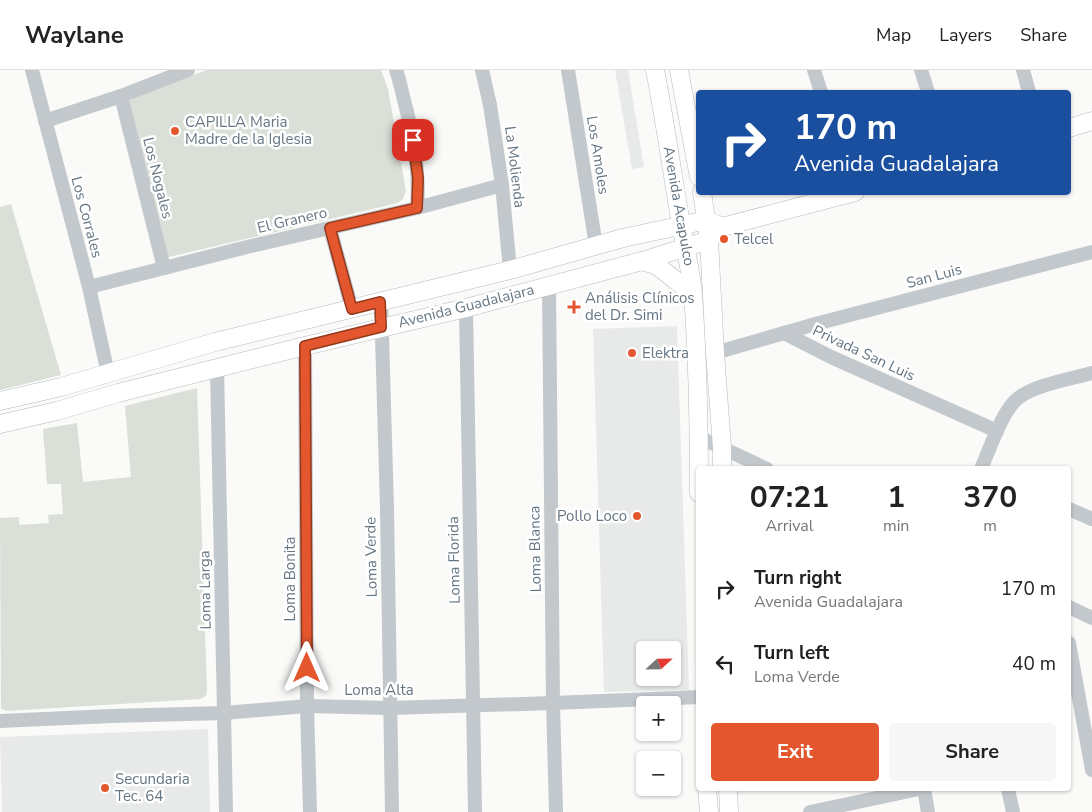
<!DOCTYPE html>
<html lang="en">
<head>
<meta charset="utf-8">
<style>
	:root { --surface:#fff; --page:#f6f6f6; --text:#222; --muted:#767676; --line:#e0e0e0; --accent:#e4572e }
	body { margin:0; font-family:"Nunito Sans",sans-serif; background:var(--page); color:var(--text); height:100vh; display:flex; flex-direction:column; font-size:19px; white-space:nowrap }
	* { box-sizing:border-box; margin:0 }
	p { font-size:16px; color:var(--muted) }
	.icon { flex:none; width:28px; height:28px; fill:none; stroke:currentColor; stroke-width:2; stroke-linecap:round; stroke-linejoin:round }
	.map { position:relative; flex:1; overflow:hidden }
	.side { position:absolute; left:696px; top:396px; width:375px; height:325px; display:flex; flex-direction:column; background:var(--surface); border-radius:5px; box-shadow:0 1px 4px #0004 }
	.side>* { flex:none }
	.banner { position:absolute; left:696px; top:20px; width:375px; height:105px; border-radius:5px; box-shadow:0 1px 4px #0004; background:#1a4fa0; color:#fff; overflow:hidden }
	.needle { width:32px; rotate:68deg }
	.buttons { position:absolute; left:636px; top:571px; display:grid; gap:10px }
	.buttons a { display:grid; place-items:center; width:45px; height:45px; border-radius:5px; background:var(--surface); box-shadow:0 1px 4px #0004; font-size:25px }
	.pin { position:absolute; display:grid; place-items:center; width:42px; height:42px; color:#fff; margin:-21px; border-radius:10px; box-shadow:0 2px 8px #0006 }
	.me { position:absolute; width:55px; margin:-28px; rotate:0deg; stroke-linejoin:round; filter:drop-shadow(0 0 4px #0008) }
	.turn { display:flex; align-items:center; gap:18px; height:105px; padding:0 15px; font-size:22px }
	.turn .icon { width:65px; height:65px; stroke-width:2.5 }
	.turn b { display:block; font-size:35px; line-height:42px }
	.eta { display:flex; justify-content:space-evenly; align-items:center; height:85px; text-align:center }
	.eta b { font-size:30px; font-weight:700; line-height:35px }
	.cta { display:flex; gap:10px; margin-top:auto; padding:10px 15px }
	.cta a { flex:1; height:58px; border-radius:5px; background:var(--accent); color:#fff; font-size:20px; font-weight:700; line-height:58px; text-align:center }
	.cta a+a { background:var(--page); color:var(--text) }
	ul { padding:0; list-style:none }
	li { display:flex; align-items:center; gap:15px; height:75px; padding:0 15px }
	li div { flex:1 }
	li b { display:block; font-size:19px }
	li em { font-style:normal }
	header { display:flex; align-items:center; gap:30px; box-sizing:border-box; height:70px; padding:0 25px; background:var(--surface); border-bottom:1px solid var(--line) }
	header strong { font-size:24px }
	nav { display:flex; gap:28px; margin-inline-start:auto; font-size:18px }
	.map>svg:first-child { display:block }
</style>
</head>
<body>
<header>
<strong>Waylane</strong>
<nav><a>Map</a><a>Layers</a><a>Share</a></nav>
</header>
<div class="map">
<svg width="1092" height="742" viewBox="0 0 1092 742">
	<rect width="100%" height="100%" fill="#fafaf8"/>
	<!-- built -->
	<g fill="#e8e9e9" fill-rule="evenodd">
		<path d="M615,0H628L644,97L632,99Z"/>
		<path d="M677,256L689,620L604,622L593,259ZM645,580H672V608H645Z"/>
		<path d="M208,659L210,742H2L0,667Z"/>
	</g>
	<!-- green -->
	<g fill="#dadfd7">
		<path d="M207,0H381L388,19L406,121L403,129L398,133L169,187L165,185L127,33L135,27Z"/>
		<path d="M11,134L61,305L0,320V137Z"/>
		<path d="M197,318L207,622L206,626L200,629L7,641L1,639L0,448L19,447V455L49,453L48,445L63,444L61,414H47L43,359L77,353L83,412L131,407L125,336Z"/>
	</g>
	<g fill="none" stroke-linecap="round" stroke-linejoin="round">
		<!-- major casing -->
		<g stroke="#b5babe" stroke-width="19">
			<g id="major">
				<path d="M655,0C665,51 672,103 681,154C685,178 691,201 693,225C698,291 699,357 699,423"/>
				<path d="M679,0L699,107"/>
				<path d="M1069,58L1092,51"/>
				<path d="M702,122L709,170L715,283L722,377V399"/>
				<path d="M642,191L656,195L693,224"/>
				<path d="M0,331L61,317L215,272L510,200L623,168L707,150L722,157"/>
				<path d="M0,354L57,341L118,323L305,276L466,238L642,191L709,170L722,157L855,122"/>
				<path d="M707,719L709,742"/>
				<path d="M728,719L729,742"/>
			</g>
		</g>
		<!-- minor -->
		<g stroke="#c3c8cc" stroke-width="14">
			<path d="M32,0L89,217L108,304"/>
			<path d="M396,0C400,11 402,23 405,34C414,68 420,103 417,138"/>
			<path d="M482,0L490,35L502,115L510,200"/>
			<path d="M568,0L596,176"/>
			<path d="M814,0L821,22"/>
			<path d="M921,0L928,22"/>
			<path d="M1023,0L1029,22"/>
			<path d="M121,26L164,198"/>
			<path d="M45,51L121,26L188,0"/>
			<path d="M330,158L352,239"/>
			<path d="M549,216L553,633L556,742"/>
			<path d="M89,217L247,177L417,138L502,115"/>
			<path d="M381,232L387,438L392,742"/>
			<path d="M466,238L475,742"/>
			<path d="M784,263L819,253L1092,182"/>
			<path d="M305,276L307,636L310,742"/>
			<path d="M715,283L784,263L831,287L997,361"/>
			<path d="M217,298L226,742"/>
			<path d="M699,367L767,399"/>
			<path d="M981,399C989,381 1002,342 1016,330C1032,315 1071,309 1092,303"/>
			<path d="M1069,439L1092,449"/>
			<path d="M1069,537L1092,548"/>
			<path d="M1069,573L1092,700"/>
			<path d="M0,651L111,646L224,643L307,636L390,638L553,633L699,627"/>
			<path d="M924,719L928,742"/>
			<path d="M1008,719L1013,742"/>
			<path d="M810,742L919,719"/>
		</g>
		<!-- major -->
		<use href="#major" stroke="#fff" stroke-width="18"/>
	</g>
	<g fill="none" stroke-linecap="round" stroke-linejoin="round">
		<!-- route casing -->
		<g stroke="#94391e" stroke-width="12">
			<path id="route" d="M307,598L305,276L381,257L380,232L352,239L330,158L417,138L418,108L413,70"/>
		</g>
		<!-- route -->
		<use href="#route" stroke="#e4572e" stroke-width="9"/>
	</g>
	<!-- markers -->
	<g fill="#e4572e" stroke="#fff" stroke-width="2">
		<circle cx="175" cy="61" r="5"/>
		<circle cx="724" cy="169" r="5"/>
		<path d="M571.5 229.5h5v5h5v5h-5v5h-5v-5h-5v-5h5z"/>
		<circle cx="632" cy="283" r="5"/>
		<circle cx="637" cy="446" r="5"/>
		<circle cx="105" cy="718" r="5"/>
	</g>
	<g text-anchor="middle" dominant-baseline="central" stroke-width="5" stroke-linejoin="round" paint-order="stroke">
		<!-- poi labels -->
		<g font-size="15" fill="#657683" stroke="#fff" text-anchor="start">
			<text x="185" y="52">CAPILLA Maria<tspan x="185" dy="17">Madre de la Iglesia</tspan></text>
			<text x="734" y="169">Telcel</text>
			<text x="585" y="228">Análisis Clínicos<tspan x="585" dy="17">del Dr. Simi</tspan></text>
			<text x="642" y="283">Elektra</text>
			<text x="627" y="446" text-anchor="end">Pollo Loco</text>
			<text x="115" y="709">Secundaria<tspan x="115" dy="17">Tec. 64</tspan></text>
		</g>
		<!-- street labels -->
		<g font-size="15" fill="#657683" stroke="#fff">
			<text transform="translate(598 85) rotate(81)">Los Amoles</text>
			<text transform="translate(515 97) rotate(83)">La Molienda</text>
			<text transform="translate(158 108) rotate(76)">Los Nogales</text>
			<text transform="translate(679 136) rotate(80)">Avenida Acapulco</text>
			<text transform="translate(87 147) rotate(75)">Los Corrales</text>
			<text transform="translate(292 150) rotate(-13)">El Granero</text>
			<text transform="translate(934 206) rotate(-15)">San Luis</text>
			<text transform="translate(466 236) rotate(-14)">Avenida Guadalajara</text>
			<text transform="translate(864 283) rotate(25)">Privada San Luis</text>
			<text transform="translate(535 479) rotate(-91)">Loma Blanca</text>
			<text transform="translate(371 487) rotate(-91)">Loma Verde</text>
			<text transform="translate(454 490) rotate(-91)">Loma Florida</text>
			<text transform="translate(290 509) rotate(-90)">Loma Bonita</text>
			<text transform="translate(205 520) rotate(-91)">Loma Larga</text>
			<text x="379" y="620">Loma Alta</text>
		</g>
	</g>
</svg>
<div class="buttons">
<a><svg class="needle" viewBox="-14 -14 28 28"><path d="M0-13l5 13h-10z" fill="#e53935"/><path d="M0 13l5-13h-10z" fill="#767676"/></svg></a>
<a>+</a>
<a>−</a>
</div>
<div class="pin" style="left:413px;top:70px;background:#d93025"><svg class="icon" aria-label="arrive" viewBox="0 0 24 24"><path d="M6 21V4h12l-3 4 3 4H6"/></svg></div>
<svg class="me" style="left:307px;top:598px" viewBox="-20 -20 40 40"><path d="M0-17L14 15 0 8-14 15z" fill="#e4572e" stroke="#fff" stroke-width="4"/></svg>
<div class="banner">
<div class="turn"><svg class="icon" aria-label="right" viewBox="0 0 24 24"><path d="M7 20v-9h11M14 6l5 5-5 5"/></svg><div><b>170 m</b>Avenida Guadalajara</div></div>
</div>
<section class="side">
<div class="eta">
<div><b>07:21</b><p>Arrival</p></div>
<div><b>1</b><p>min</p></div>
<div><b>370</b><p>m</p></div>
</div>
<ul>
<li><svg class="icon" aria-label="right" viewBox="0 0 24 24"><path d="M7 20v-9h11M14 6l5 5-5 5"/></svg><div><b>Turn right</b><p>Avenida Guadalajara</p></div><em>170 m</em></li>
<li><svg class="icon" aria-label="left" viewBox="0 0 24 24"><path d="M17 20v-9H6M10 6l-5 5 5 5"/></svg><div><b>Turn left</b><p>Loma Verde</p></div><em>40 m</em></li>
</ul>
<div class="cta"><a>Exit</a><a>Share</a></div>
</section>
</div>
</body>
</html>
